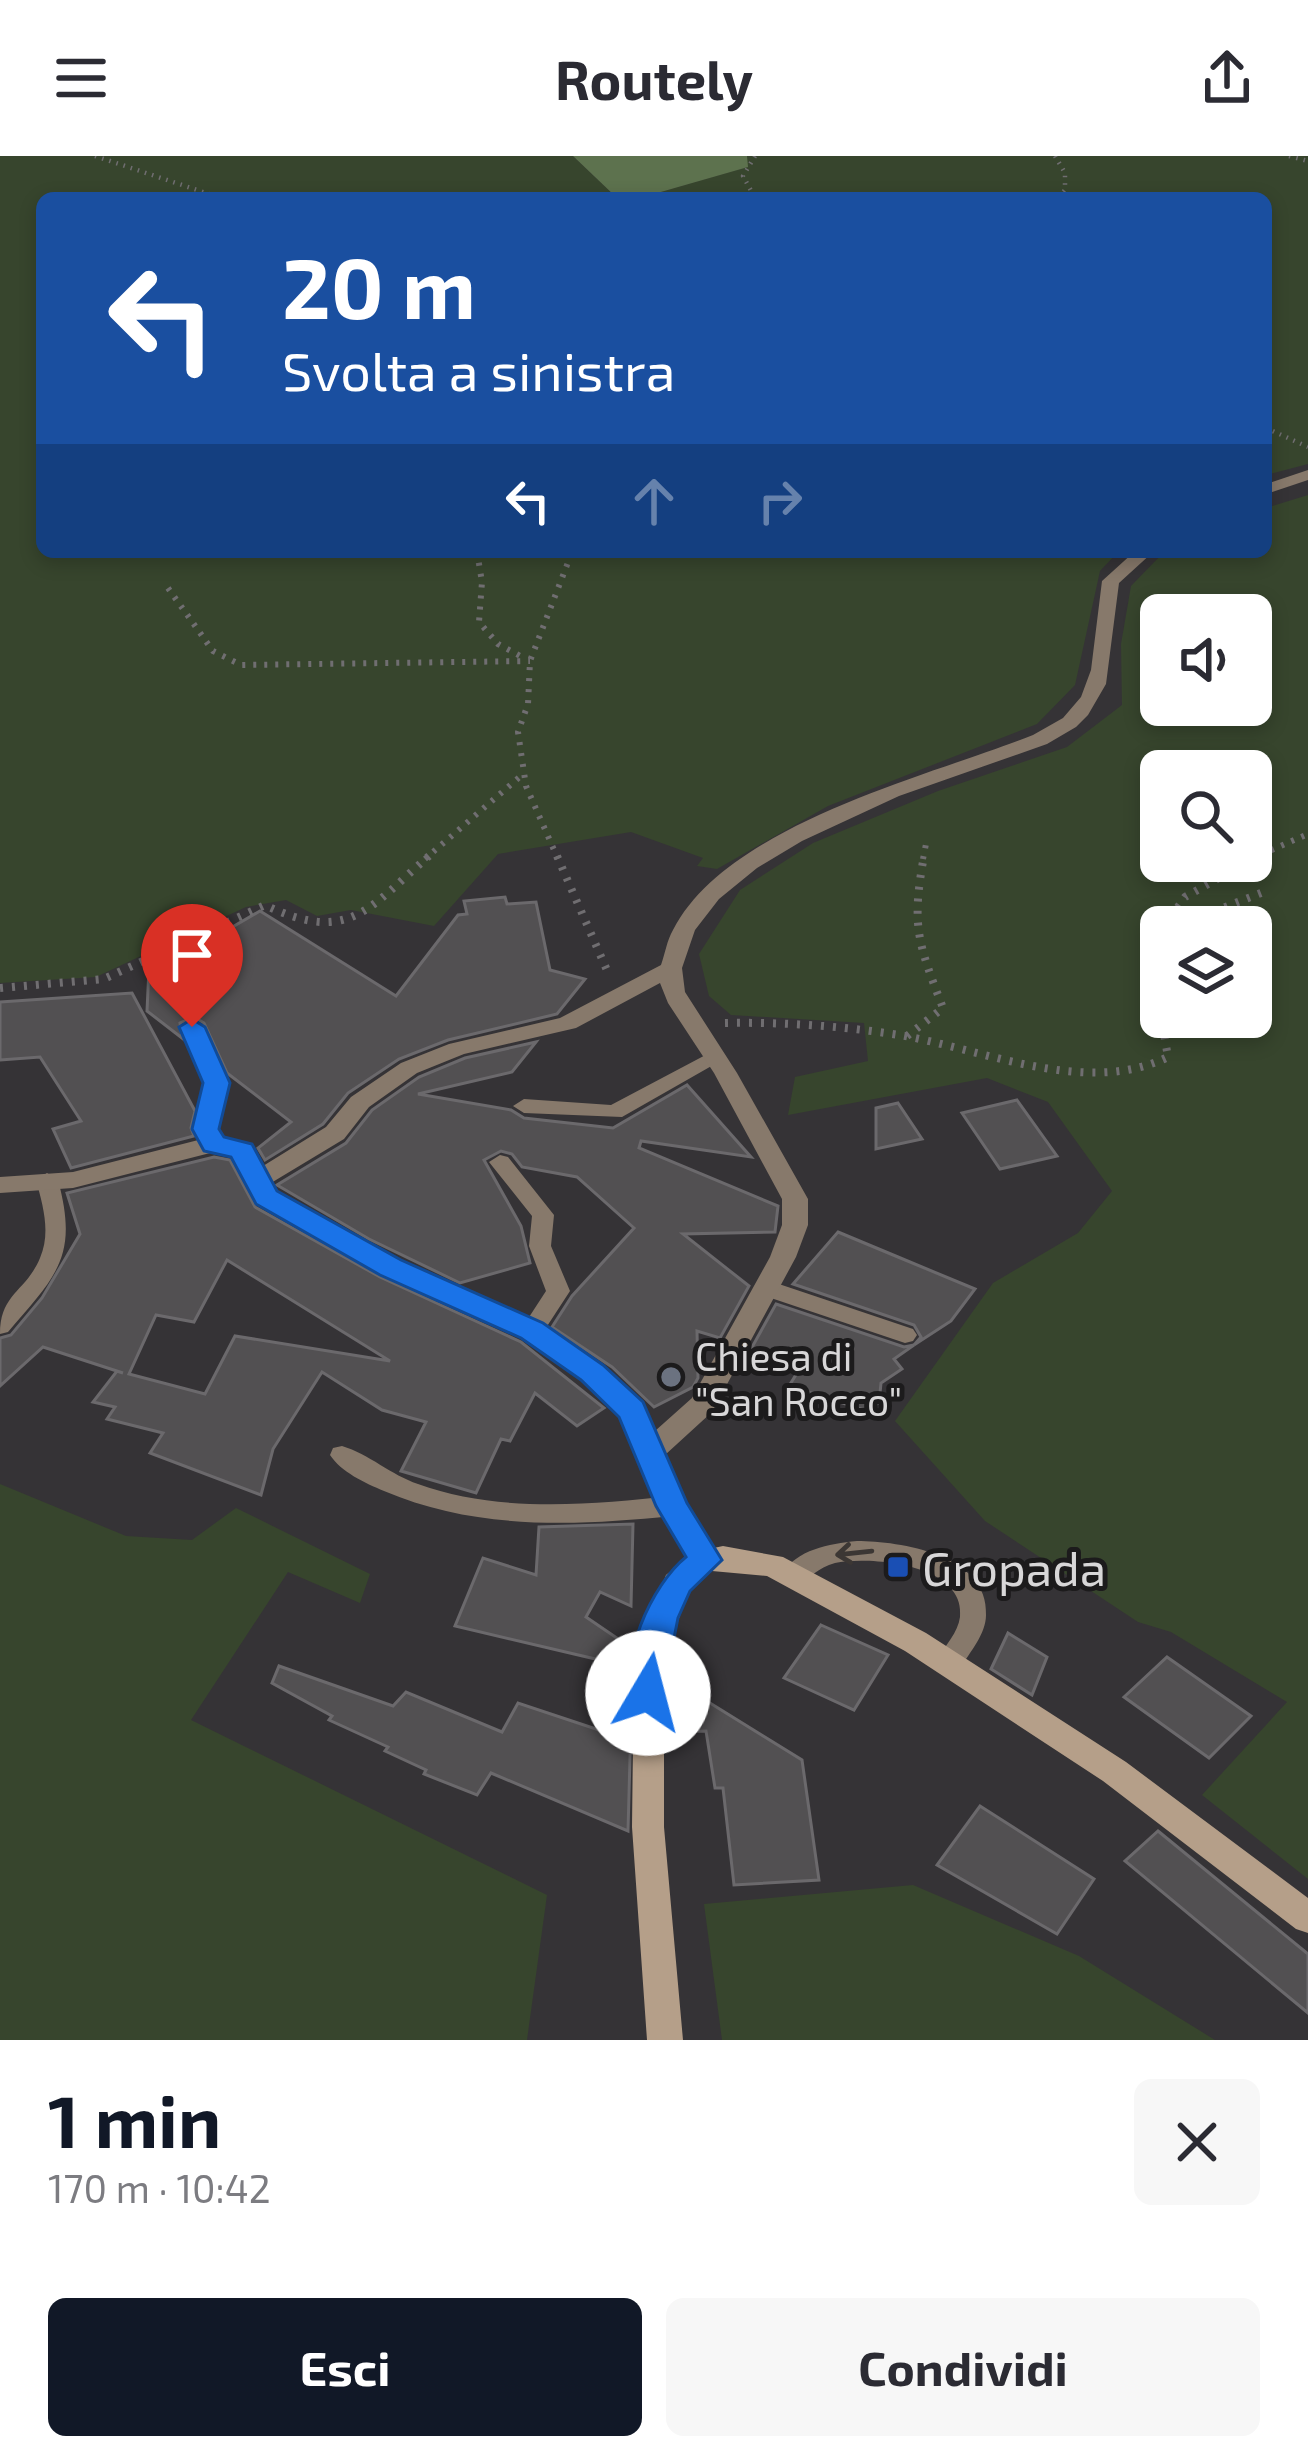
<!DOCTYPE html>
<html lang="it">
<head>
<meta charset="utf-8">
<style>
	:root { --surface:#fff; --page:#f7f7f7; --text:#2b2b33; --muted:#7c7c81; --accent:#111827 }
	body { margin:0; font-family:"Exo 2",sans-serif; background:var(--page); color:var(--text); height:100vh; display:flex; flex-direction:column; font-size:45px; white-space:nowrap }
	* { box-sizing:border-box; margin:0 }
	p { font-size:39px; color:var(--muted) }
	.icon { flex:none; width:66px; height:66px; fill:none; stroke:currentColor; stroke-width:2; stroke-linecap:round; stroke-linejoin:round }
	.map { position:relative; height:1884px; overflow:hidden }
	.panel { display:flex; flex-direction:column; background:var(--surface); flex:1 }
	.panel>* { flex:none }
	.banner { position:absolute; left:36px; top:36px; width:1236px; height:366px; border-radius:18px; box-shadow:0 6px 18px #0003; background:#1a4fa0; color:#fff; overflow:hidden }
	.buttons { position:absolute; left:1140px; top:438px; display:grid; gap:24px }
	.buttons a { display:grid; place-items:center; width:132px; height:132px; border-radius:18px; background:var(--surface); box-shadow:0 6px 18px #0003; font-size:60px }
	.pin { position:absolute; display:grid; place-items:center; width:102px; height:102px; color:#fff; margin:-123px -51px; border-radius:50% 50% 50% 0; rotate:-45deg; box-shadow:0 0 12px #0007 }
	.pin .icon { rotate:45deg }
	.me { position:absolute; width:132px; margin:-66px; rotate:8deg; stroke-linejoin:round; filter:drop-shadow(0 0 9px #0008) }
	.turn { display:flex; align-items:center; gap:42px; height:252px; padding:0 48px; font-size:54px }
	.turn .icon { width:156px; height:156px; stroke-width:2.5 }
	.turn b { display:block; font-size:84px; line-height:102px }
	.lanes { display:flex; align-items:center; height:114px; padding:0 48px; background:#0003; justify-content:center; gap:60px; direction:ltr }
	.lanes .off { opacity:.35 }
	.round { display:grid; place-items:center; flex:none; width:126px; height:126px; border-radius:18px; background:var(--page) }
	.headline { display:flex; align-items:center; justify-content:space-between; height:204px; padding:0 48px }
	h1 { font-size:72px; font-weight:700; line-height:90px; color:var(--accent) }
	.button { display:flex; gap:24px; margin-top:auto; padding:24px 48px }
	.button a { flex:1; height:138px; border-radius:18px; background:var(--accent); color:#fff; font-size:48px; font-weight:700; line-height:138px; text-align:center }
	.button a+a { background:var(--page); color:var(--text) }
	header { display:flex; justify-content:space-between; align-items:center; height:156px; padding:0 48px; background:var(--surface); font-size:54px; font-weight:700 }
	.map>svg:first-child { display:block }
</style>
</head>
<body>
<header><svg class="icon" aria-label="menu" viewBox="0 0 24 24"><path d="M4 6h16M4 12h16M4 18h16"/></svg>Routely<svg class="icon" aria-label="share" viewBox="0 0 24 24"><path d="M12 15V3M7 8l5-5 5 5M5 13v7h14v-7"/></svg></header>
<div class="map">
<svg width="1308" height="1884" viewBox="0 0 1308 1884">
	<rect width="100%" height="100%" fill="#353336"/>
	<!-- green -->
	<g fill="#37452d" fill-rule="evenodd">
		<path d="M0,0H573L617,42H42V396H1118L1100,415L1075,529L1037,568L828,650L717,713L697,710L703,702L631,676L498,698L434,770L351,754L317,760L286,744L246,751L96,821L0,827Z"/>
		<path d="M747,0H1308V308L1266,319V42H640L747,11Z"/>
		<path d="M1308,339V1723L1202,1639L1287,1546L1171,1476L1138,1466L985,1365L895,1265L993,1127L1078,1077L1112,1035L1048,946L987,922L788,959L795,921L868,905L864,867L731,859L709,840L699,798L740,734L813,687L938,635L1067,591L1122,549L1121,488L1131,430L1164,396H1266V352ZM1161,459H1251V549H1161ZM1251,615V705H1161V615ZM1251,771V861H1161V771Z"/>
		<path d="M0,1328L126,1380L192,1384L236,1352L370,1418L360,1447L288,1416L191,1564L547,1739L527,1884H0Z"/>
		<path d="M913,1729L1079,1800L1215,1884H722L704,1748Z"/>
	</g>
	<!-- forest -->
	<path fill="#5d724e" d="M573,0H747L748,11L640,42H617Z"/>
	<!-- building -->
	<g fill="#525052" stroke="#6b696c" stroke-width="3" fill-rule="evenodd">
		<path d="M505,741L507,748L536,746L550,814L585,823L557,858L448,884L399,903L348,937L323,968L265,1004L258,992L291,966L227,917L204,867L194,861L180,867L182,882L147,855L149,812L180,795L186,798L260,755L396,840L458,759L467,758L464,745Z"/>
		<path d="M132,837L195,955L191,972L194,980L71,1012L53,973L81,965L40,901L0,904V846Z"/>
		<path d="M536,886L512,916L418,938L511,954L524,962L613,972L687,929L751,1001L641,985L639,992L778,1050L775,1076L683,1078L749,1130L720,1182L697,1175L698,1222L693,1231L654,1251L612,1211L552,1171L572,1140L634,1072L577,1021L522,1011L512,998L501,995L484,1004L521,1070L530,1107L460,1127L369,1083L277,1029L346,987L372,954L419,921L465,902Z"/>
		<path d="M1017,944L1057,1000L1000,1013L962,957Z"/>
		<path d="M898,947L922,983L876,993V952Z"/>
		<path d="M214,1001L230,1004L255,1051L380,1121L521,1186L604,1252L577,1270L535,1237L510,1285L501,1283L476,1337L401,1315L426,1266L382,1254L322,1216L273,1293L261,1339L150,1297L163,1277L107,1263L115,1251L93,1246L117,1215L123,1217L43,1191L0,1230V1182L11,1179L42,1142L80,1078L67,1037ZM227,1104L390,1205L235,1180L205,1238L129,1218L156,1159L194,1166Z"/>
		<path d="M838,1076L898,1101L975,1133L951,1165L914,1189L921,1181L914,1169L793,1128Z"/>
		<path d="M776,1148L904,1191L914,1189L894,1203L902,1213L881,1227L879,1247L864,1254L789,1230L802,1209L751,1193Z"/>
		<path d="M633,1368L631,1450L600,1436L586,1461L633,1493L628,1675L491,1617L477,1639L424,1618L426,1614L385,1595L388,1591L329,1564L332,1560L272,1527L279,1510L393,1550L406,1536L502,1576L518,1547L596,1573L608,1506L455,1470L483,1402L536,1419L539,1371Z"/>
		<path d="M821,1469L888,1499L854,1554L784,1522Z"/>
		<path d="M1008,1477L1047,1501L1032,1539L991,1513Z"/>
		<path d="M1167,1501L1251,1560L1209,1602L1124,1541Z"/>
		<path d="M668,1521L802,1604L819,1724L734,1729L723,1632H715L706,1575L668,1576Z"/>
		<path d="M980,1650L1094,1723L1057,1778L937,1709Z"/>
		<path d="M1158,1675L1308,1798V1857L1125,1705Z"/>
	</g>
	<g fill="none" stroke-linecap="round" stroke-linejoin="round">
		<!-- path-far2 -->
		<g stroke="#706e71" stroke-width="4.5" stroke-dasharray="1.5 6" stroke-linecap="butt">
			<path d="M95,0L221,42"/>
			<path d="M755,0L743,20L755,42"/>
			<path d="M1055,0L1065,17V34L1058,42"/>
			<path d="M1289,0L1308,5"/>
			<path d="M1266,272L1308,291"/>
		</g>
		<!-- path-far1 -->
		<g stroke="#706e71" stroke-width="6" stroke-dasharray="3 8" stroke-linecap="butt">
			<path d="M477,396L482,426L479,466L498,488L524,502"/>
			<path d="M168,432L213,495L241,509L530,505"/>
			<path d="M425,703L523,618"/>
			<path d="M558,703L526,630L518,576L528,548L530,505L572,396"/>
			<path d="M923,703L927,683"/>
			<path d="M1251,703L1308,678"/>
		</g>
		<!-- path -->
		<g stroke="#706e71" stroke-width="8" stroke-dasharray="3 9" stroke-linecap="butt">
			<path d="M557,700L609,819"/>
			<path d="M1164,771L1185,741L1258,700"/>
			<path d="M1195,771L1215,755L1261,737"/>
			<path d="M1161,823V860"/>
			<path d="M0,832L104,823L265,749C348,789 368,753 429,700"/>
			<path d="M725,867C783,866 842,870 899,879C983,893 1086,941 1168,901L1161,861"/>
			<path d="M907,880L943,852C918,787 911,770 924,700"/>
		</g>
		<!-- lane -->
		<g fill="#87796b" fill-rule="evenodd">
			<path d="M192,865L202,871L227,927L217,973L225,988L214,995L206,993L195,973L207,927L182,871Z"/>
			<path d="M715,894L725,900L722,904L622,961L524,957L513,950L524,943L611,949Z"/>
			<path d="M500,999L508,1001L554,1059L551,1090L570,1135L540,1181H524L520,1175L546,1135L529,1090L532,1060L489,1006Z"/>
			<path d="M47,1017L58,1024C79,1101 56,1120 8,1176L0,1178C0,1137 26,1136 40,1102C51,1076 43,1050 36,1024Z"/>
			<path d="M767,1124L913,1173L917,1179L913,1185L905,1187L759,1138L755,1132L759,1126Z"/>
			<path d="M342,1290C369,1298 391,1319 418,1328C497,1357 590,1349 672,1340L681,1343L685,1350L681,1357L672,1360C575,1370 475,1374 384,1335C365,1327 341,1316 330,1299L333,1292Z"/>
			<path d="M857,1385C900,1385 989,1399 986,1459C986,1478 970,1496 961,1511L951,1514L941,1511L938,1503C945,1489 958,1477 960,1461C966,1408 870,1400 835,1407C818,1411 809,1424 793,1429L784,1426L780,1419C798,1393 828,1388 857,1385Z"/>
		</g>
		<!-- street -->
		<g fill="#87796b" fill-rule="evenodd">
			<path d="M1308,314V324L1266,338V328Z"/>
			<path d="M1134,396H1153L1119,427L1106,528L1088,559L1076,571L1047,588L899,640L802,685L757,712L719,743L695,774L682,812L685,836L737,917L808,1043V1069L796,1101L712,1256L665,1299L685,1347L720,1404L715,1412L705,1416L695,1412L658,1350L620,1260L581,1224L523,1182L382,1117L257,1047L233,1000L214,996L73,1032L0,1037V1021L73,1016L214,980L251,988L263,1010L326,971L351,941L401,907L449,888L560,862L661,809C665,798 667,784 673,774C727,668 930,620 1033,579L1063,562L1081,541L1091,514L1102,425ZM660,827L668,847L714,917L782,1043V1069L770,1101L692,1242L655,1275C615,1182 481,1146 398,1103C357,1082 316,1058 276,1036L271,1027L344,983L369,951L417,917L464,898L576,872Z"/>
		</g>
		<!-- secondary -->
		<path fill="#b59f89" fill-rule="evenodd" d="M723,1390L783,1401L926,1477L1126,1606L1308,1742V1777L1296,1773L1103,1625L905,1495L767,1420L712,1415L690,1433L664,1502V1671L683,1884H647L632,1671L634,1502L666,1419L695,1396Z"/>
	</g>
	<!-- one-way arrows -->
	<defs><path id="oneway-shaft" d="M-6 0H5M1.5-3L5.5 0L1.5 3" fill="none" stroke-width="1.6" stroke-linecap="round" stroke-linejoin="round" transform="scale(3)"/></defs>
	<use stroke="#3c3734" href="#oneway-shaft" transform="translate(854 1397) rotate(174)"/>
	<!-- route -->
	<path fill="#1a73e8" stroke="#114b97" stroke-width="3" d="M192,863L205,871L230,927L219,973L224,981L252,988L277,1035L401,1104L543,1167L603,1209L643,1246L687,1347L722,1404L690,1435L678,1462L661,1548L648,1552L636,1548C615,1507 653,1427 686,1401L656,1350L619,1261L581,1224L521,1182L380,1119L256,1048L231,1001L204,995L192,973L203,927L179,871Z"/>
	<!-- markers -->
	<circle fill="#6b7280" stroke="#1c1b1c" stroke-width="4.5" cx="671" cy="1221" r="12"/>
	<rect fill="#1a4fb4" stroke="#1c1b1c" stroke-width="4.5" x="886" y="1399" width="24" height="24" rx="6"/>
	<g text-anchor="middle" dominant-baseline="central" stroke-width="10" stroke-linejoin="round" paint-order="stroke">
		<!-- poi labels -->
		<g font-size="39" fill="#d8d7d8" stroke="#1c1b1c" text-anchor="start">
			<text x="695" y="1199">Chiesa di<tspan x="695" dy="45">"San Rocco"</tspan></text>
		</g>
		<!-- near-poi labels -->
		<g font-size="48" fill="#d8d7d8" stroke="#1c1b1c" text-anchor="start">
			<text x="922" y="1411">Gropada</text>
		</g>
	</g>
</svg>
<div class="buttons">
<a><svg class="icon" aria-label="sound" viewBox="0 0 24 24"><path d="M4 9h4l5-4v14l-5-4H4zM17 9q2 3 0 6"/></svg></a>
<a><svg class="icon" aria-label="search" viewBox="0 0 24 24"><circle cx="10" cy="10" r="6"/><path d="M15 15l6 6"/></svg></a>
<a><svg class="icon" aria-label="layers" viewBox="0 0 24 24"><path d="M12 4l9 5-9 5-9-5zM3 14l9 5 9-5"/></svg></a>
</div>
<div class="pin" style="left:192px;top:871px;background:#d93025"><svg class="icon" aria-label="arrive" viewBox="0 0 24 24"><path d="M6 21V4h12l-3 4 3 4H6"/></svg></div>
<svg class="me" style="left:648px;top:1537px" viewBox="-20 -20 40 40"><circle r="19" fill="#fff"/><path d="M0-13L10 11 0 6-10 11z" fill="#1a73e8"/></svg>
<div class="banner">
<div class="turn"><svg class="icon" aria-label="left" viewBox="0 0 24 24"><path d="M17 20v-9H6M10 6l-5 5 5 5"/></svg><div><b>20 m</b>Svolta a sinistra</div></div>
<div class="lanes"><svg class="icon" aria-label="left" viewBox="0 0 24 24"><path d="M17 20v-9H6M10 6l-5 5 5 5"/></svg><svg class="icon off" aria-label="ahead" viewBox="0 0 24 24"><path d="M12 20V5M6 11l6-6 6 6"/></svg><svg class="icon off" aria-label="right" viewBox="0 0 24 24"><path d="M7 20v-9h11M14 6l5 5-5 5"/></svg></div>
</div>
</div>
<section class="panel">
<div class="headline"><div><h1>1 min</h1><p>170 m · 10:42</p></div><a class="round"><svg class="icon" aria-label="close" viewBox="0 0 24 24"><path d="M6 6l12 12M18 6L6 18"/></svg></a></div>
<div class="button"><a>Esci</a><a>Condividi</a></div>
</section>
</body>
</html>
